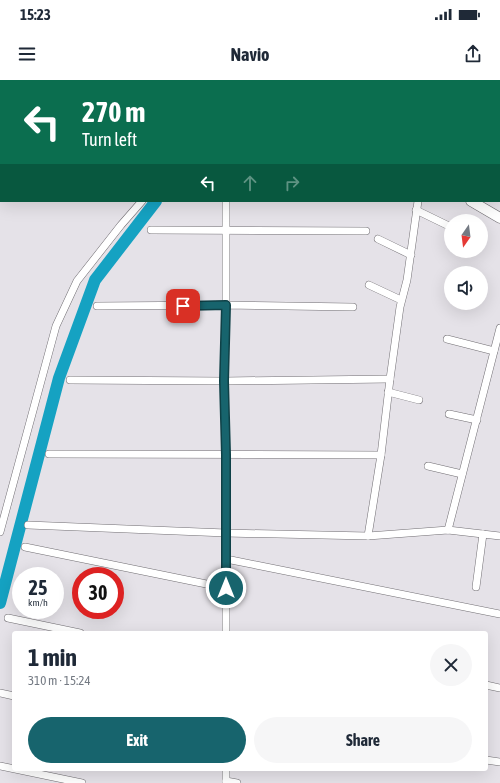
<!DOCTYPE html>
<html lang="en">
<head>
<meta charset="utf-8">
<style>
	:root { --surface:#fff; --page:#f6f6f7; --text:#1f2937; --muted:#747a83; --accent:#17646d }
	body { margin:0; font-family:"Asap Condensed",sans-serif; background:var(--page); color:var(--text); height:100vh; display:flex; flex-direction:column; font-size:15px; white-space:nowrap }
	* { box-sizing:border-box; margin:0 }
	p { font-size:13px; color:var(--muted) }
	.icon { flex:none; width:22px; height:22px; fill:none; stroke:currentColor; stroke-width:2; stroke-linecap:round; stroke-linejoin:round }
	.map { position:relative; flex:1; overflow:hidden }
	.side { position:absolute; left:12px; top:551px; width:476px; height:140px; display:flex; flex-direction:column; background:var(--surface); border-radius:4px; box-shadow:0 4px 16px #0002 }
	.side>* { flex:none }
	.banner { position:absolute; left:0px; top:0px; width:500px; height:122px; box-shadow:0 4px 16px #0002; background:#0b6e4f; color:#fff; overflow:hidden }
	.needle { width:26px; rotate:194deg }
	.controls { position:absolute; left:444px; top:134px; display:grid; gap:8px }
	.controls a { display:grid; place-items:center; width:44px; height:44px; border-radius:50%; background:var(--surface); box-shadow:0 4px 16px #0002; font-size:20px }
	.speed { position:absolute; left:12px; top:487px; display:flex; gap:8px; font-size:20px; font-weight:700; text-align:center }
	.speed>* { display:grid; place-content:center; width:52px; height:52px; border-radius:50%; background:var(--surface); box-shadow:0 4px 16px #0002; line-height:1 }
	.speed small { font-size:10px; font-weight:400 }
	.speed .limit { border:6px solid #d22; background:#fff; color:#111 }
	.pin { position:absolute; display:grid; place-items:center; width:34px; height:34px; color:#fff; margin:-17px; border-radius:8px; box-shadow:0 2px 6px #0006 }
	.me { position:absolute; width:44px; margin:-22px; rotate:0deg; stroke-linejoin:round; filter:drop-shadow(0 0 3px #0008) }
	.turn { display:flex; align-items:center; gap:14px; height:84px; padding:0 16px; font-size:18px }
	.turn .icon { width:52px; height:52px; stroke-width:2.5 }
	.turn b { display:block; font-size:28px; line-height:34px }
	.lanes { display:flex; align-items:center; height:38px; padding:0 16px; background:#0003; justify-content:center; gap:20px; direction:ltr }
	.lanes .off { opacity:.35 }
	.round { display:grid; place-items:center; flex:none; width:42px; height:42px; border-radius:21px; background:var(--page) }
	.overview { display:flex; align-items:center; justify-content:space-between; height:68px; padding:0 16px }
	h1 { font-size:24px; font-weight:700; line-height:30px }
	.primary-button { display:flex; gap:8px; margin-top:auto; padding:8px 16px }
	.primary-button a { flex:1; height:46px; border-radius:24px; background:var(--accent); color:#fff; font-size:16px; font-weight:700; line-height:46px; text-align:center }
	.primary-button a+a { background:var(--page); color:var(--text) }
	.status { display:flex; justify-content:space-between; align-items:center; height:28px; padding:0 20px; background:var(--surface); direction:ltr }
	.status svg { height:11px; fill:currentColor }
	header { display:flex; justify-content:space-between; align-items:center; height:52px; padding:0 16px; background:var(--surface); font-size:18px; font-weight:700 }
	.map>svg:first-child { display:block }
</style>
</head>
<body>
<div class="status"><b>15:23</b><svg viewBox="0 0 49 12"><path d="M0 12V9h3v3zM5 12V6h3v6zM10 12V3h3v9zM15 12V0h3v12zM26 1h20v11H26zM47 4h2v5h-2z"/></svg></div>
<header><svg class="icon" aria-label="menu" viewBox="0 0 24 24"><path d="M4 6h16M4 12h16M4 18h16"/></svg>Navio<svg class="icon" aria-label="share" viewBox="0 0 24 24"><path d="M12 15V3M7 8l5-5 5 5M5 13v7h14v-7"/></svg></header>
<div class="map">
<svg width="500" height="703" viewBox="0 0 500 703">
	<rect width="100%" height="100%" fill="#e5e2e8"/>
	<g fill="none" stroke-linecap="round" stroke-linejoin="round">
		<!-- river -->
		<g stroke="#15a2c2" stroke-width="12">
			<path d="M262,1L263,0"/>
			<path d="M0,523L59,298L95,200L156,121"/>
		</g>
		<!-- street casing -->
		<g stroke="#716e73" stroke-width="8">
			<g id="street">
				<path d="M399,0L401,1"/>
				<path d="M52,1V0"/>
				<path d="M108,1V0"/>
				<path d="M206,1L207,0"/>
				<path d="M246,1V0"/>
				<path d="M499,47L500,48"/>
				<path d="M226,121V225L224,301L226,375V553"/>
				<path d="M416,130L451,147"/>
				<path d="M151,150L366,151"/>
				<path d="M378,159L411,175"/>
				<path d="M369,205L401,220"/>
				<path d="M97,226L226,225L353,227"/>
				<path d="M447,259L494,271"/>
				<path d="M70,300L224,301L390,299"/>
				<path d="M388,312L419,320"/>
				<path d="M449,334L477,340"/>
				<path d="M49,374L381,375"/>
				<path d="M428,386L462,394"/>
				<path d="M28,445L226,453L368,456L448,450L500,456"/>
				<path d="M448,450L500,248"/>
				<path d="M0,452L56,246L77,201L121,145L142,121"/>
				<path d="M368,456L381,375L390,299L400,227L407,200L418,121"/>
				<path d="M25,467L226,508"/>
				<path d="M226,479L500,534"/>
				<path d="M476,507L483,454"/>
				<path d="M8,538L80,553"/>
				<path d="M486,605L500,608"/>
				<path d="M0,613L14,616"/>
				<path d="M486,680L500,682"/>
				<path d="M0,686L82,703"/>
				<path d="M226,701L237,703"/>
				<path d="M226,703V689"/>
			</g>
		</g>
		<!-- secondary casing -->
		<g stroke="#716e73" stroke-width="11">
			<g id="secondary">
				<path d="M0,43H1"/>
				<path d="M471,121L500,138"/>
			</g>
		</g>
		<!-- street -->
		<use href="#street" stroke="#fff" stroke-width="7"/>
		<!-- secondary -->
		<use href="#secondary" stroke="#fff" stroke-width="10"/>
	</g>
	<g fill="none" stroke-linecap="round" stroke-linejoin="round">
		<!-- route casing -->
		<g stroke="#0f4147" stroke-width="10">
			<path id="route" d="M183,226L226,225L224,301L226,375V508"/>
		</g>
		<!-- route -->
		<use href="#route" stroke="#17646d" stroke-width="7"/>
	</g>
</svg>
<div class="controls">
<a><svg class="needle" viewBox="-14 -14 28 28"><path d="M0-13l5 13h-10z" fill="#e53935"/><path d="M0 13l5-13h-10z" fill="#747a83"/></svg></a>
<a><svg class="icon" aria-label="sound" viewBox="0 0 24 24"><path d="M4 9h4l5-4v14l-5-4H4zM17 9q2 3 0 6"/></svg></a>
</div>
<div class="speed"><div>25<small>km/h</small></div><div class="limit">30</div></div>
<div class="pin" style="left:183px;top:226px;background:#d93025"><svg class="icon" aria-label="arrive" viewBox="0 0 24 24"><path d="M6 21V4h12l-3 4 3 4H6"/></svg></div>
<svg class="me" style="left:226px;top:508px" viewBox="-20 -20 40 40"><circle r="17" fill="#17646d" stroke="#fff" stroke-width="3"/><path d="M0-11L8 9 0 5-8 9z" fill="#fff"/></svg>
<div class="banner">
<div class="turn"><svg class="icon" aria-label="left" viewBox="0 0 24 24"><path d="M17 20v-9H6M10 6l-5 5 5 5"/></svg><div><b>270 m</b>Turn left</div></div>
<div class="lanes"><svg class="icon" aria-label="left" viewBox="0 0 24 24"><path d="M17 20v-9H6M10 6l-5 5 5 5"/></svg><svg class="icon off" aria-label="ahead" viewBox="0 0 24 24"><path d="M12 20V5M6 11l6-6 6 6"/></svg><svg class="icon off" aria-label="right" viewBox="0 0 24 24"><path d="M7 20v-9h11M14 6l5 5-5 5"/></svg></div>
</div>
<section class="side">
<div class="overview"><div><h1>1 min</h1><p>310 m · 15:24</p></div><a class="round"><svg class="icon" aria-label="close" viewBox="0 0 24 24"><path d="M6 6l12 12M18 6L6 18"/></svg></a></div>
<div class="primary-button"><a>Exit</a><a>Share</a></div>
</section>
</div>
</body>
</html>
